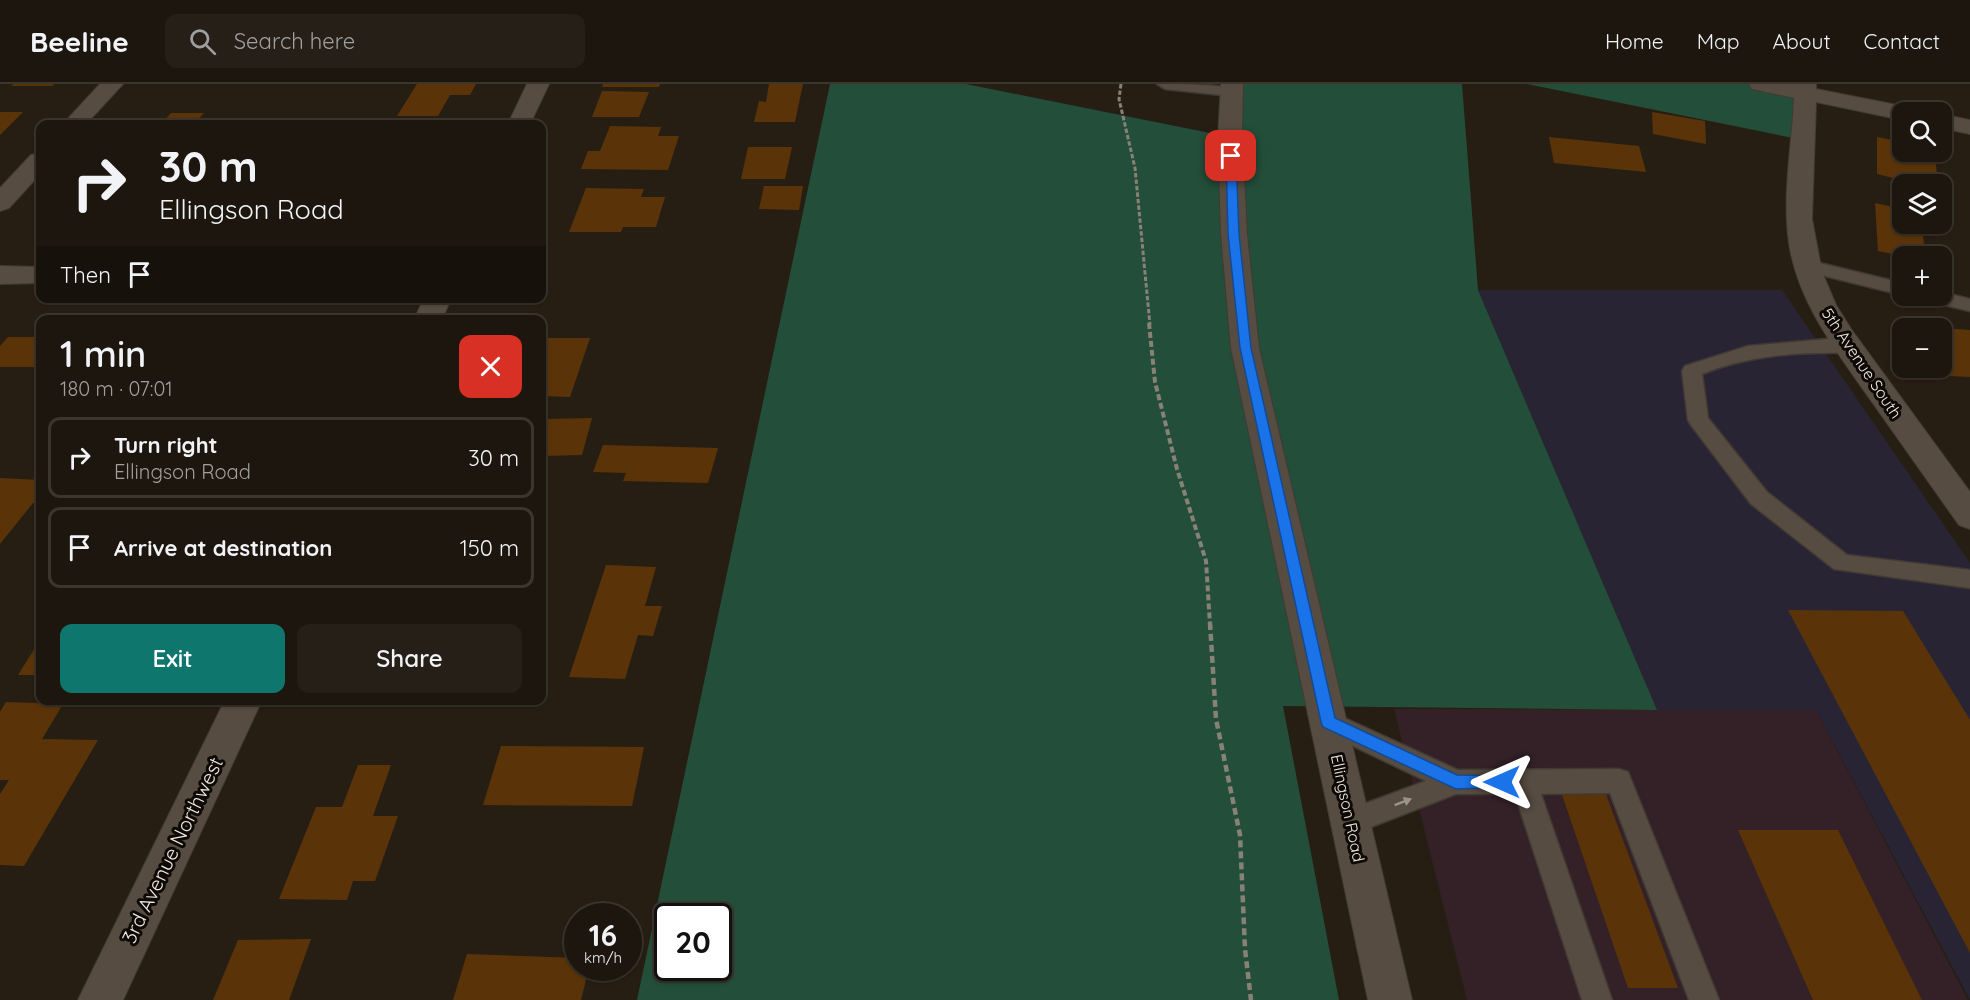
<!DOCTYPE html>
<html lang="en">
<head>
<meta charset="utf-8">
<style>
	:root { --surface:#1d160e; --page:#251f17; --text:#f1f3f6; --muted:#a09f9e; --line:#3b352e; --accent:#0f766e }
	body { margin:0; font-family:Quicksand,sans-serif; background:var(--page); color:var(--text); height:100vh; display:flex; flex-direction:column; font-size:22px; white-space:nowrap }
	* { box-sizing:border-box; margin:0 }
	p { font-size:20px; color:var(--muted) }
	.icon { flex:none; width:33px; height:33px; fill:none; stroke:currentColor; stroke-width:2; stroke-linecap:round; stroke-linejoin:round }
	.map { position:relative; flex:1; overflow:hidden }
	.details { position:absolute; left:36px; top:231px; width:510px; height:390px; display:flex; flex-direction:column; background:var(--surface); border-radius:12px; box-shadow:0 2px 4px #0004,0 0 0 2px var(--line) }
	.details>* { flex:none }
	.banner { position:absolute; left:36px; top:36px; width:510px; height:183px; border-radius:12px; box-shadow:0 2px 4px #0004,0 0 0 2px var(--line); background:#1d160e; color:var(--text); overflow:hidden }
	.buttons { position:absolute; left:1892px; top:18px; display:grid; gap:12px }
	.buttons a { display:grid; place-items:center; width:60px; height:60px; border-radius:12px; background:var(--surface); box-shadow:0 2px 4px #0004,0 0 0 2px var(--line); font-size:30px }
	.speed { position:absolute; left:564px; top:819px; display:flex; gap:12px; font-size:30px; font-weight:700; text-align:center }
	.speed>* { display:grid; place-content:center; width:78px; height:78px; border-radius:50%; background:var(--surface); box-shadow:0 2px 4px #0004,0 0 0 2px var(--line); line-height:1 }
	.speed small { font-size:15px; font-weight:400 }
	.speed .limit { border:3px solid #111; border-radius:9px; background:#fff; color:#111 }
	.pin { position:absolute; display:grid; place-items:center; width:51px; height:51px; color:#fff; margin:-26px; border-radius:12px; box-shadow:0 3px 9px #0006 }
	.me { position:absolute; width:66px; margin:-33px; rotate:270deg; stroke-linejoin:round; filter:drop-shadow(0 0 4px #0008) }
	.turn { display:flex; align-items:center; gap:21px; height:126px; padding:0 24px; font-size:27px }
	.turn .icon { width:78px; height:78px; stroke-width:2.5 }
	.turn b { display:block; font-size:42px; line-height:51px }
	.then { display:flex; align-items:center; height:57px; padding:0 24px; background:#0003; gap:12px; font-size:22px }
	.round { display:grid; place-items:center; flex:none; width:63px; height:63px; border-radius:12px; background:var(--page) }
	.headline { display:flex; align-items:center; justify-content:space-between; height:102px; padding:0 24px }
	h1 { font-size:36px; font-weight:600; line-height:45px }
	.button { display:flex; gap:12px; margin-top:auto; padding:12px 24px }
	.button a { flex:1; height:69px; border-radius:12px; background:var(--accent); color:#fff; font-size:24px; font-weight:600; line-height:69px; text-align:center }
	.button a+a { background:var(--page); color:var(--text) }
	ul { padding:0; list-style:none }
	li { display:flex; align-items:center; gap:18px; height:81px; margin:0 12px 9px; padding:0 12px; border:3px solid var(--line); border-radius:12px }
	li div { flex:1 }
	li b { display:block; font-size:22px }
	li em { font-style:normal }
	header { display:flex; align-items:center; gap:36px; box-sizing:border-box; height:84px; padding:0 30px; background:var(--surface); border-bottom:2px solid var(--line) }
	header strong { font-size:28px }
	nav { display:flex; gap:33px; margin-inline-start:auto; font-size:21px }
	.search { width:420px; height:54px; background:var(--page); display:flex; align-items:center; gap:15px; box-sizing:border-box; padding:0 21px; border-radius:12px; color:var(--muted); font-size:22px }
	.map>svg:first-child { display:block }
</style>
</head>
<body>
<header>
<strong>Beeline</strong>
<div class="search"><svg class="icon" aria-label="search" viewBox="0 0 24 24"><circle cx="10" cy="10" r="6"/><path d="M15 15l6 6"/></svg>Search here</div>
<nav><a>Home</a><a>Map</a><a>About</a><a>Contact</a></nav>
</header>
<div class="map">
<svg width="1970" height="916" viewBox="0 0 1970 916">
	<rect width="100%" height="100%" fill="#271e13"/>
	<!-- commercial -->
	<path fill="#332127" d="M1394,625L1816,626L1968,916H1467Z"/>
	<!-- industrial -->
	<path fill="#282434" d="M1478,206H1782L1970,479V916L1816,626H1657Z"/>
	<!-- green -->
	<g fill="#234e3a" fill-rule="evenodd">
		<path d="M830,0H966L1230,53L1232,0H1462L1478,206L1657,626L1283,622L1339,916H637ZM668,832H718V884H668Z"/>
		<path d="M1527,0H1803V56Z"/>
	</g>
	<!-- building -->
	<g fill="#5a3408">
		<path d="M14,0H54L52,2H11Z"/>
		<path d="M417,0H476L470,11H450L438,32H397Z"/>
		<path d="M603,0H660L659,3H602Z"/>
		<path d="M769,0H803L795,38H754L759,17L766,18Z"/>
		<path d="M602,7L649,8L639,33H592Z"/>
		<path d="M0,28H23L0,51Z"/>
		<path d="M1652,28L1705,37L1706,60L1653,50Z"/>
		<path d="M171,29H204L194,40H161Z"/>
		<path d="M610,42L661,43L658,52H679L668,86L581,85L588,67H600Z"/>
		<path d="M1549,53L1639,62L1646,88L1554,79Z"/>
		<path d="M1877,53L1902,58V68H1935L1937,92L1920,88L1921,100H1918L1877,90Z"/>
		<path d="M748,63H792L785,95H741Z"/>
		<path d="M764,102H803L799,126L759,125Z"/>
		<path d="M586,104L644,105L641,113H665L656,143H623L621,148H569Z"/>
		<path d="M1875,119L1902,125V140H1922L1925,172H1903L1878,167Z"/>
		<path d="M1941,244L1970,246V293L1949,292L1941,279Z"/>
		<path d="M8,253H40V283H0V262Z"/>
		<path d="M542,254H590L570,313L542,312Z"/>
		<path d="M592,334L582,371L542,372L543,335Z"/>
		<path d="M603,361L718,364L708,399L623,397L626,389L593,388Z"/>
		<path d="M0,394L40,396V419H33L0,460Z"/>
		<path d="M606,481L656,483L645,522H662L653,552L638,551L625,595L569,593Z"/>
		<path d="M1788,526L1903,527L1970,636V869Z"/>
		<path d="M40,556V591H18Z"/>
		<path d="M6,618L63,620L42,655L98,656L24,782L0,781V710L9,696H0V628Z"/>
		<path d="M501,662L644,663L632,722L483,721Z"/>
		<path d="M358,681H391L373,732H398L375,797H353L347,816L279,815L316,723H342Z"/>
		<path d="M1560,705H1604L1678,904H1628Z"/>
		<path d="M1738,746H1838L1922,916H1813Z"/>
		<path d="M311,855L289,916H213L238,856Z"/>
		<path d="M467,870L578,874V884H589L581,916H453Z"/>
	</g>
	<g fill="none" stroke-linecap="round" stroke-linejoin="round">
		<!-- lane casing -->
		<g stroke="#413a34" stroke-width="3">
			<g id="lane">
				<path d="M1157,0C1174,0 1228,0 1239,7L1231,12L1165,5Z"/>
				<path d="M1807,176L1902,199V211L1801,186L1798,182Z"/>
				<path d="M1941,208L1970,215V227L1924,216L1922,212H1941Z"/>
				<path d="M1828,255L1855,257L1858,262L1855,267L1848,269C1798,268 1749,271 1702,290L1708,334L1767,408L1847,471L1970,486V504L1834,485L1751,420L1691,341L1688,336L1682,287L1685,282L1748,262Z"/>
				<path d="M1329,627L1458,686L1619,685L1628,688L1719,916H1689L1610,709L1541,710L1612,916H1582L1515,710H1456L1350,751L1340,747L1337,738L1340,729L1426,697L1320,646L1316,638L1320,630Z"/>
			</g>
		</g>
		<!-- street casing -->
		<g stroke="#413a34" stroke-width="2">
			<g id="street">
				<path d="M100,0H123L86,40H63Z"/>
				<path d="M527,0H549L530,40H508Z"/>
				<path d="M1749,0H1816V5L1902,22L1910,24L1913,28H1902V36L1816,18L1812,135L1822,188L1836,221L1851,245L1970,408V445L1959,441C1930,400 1901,359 1872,318C1838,269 1798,220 1789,159C1782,111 1792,62 1794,14L1752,5Z"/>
				<path d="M1941,30L1970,36V50L1941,44Z"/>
				<path d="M40,69V90L9,124L0,127V104L31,71Z"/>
				<path d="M0,182L40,183V199L0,200Z"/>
				<path d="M424,214H451L442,236H414Z"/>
				<path d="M225,616H262L123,916H78Z"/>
			</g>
		</g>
		<!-- secondary casing -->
		<g stroke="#413a34" stroke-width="2">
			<path id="secondary" d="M1221,0H1243L1242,53L1247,150L1259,264L1412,916H1368L1231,264L1221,150L1218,53Z"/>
		</g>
		<!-- path-far2 -->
		<path stroke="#888178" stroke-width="3" stroke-dasharray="4.5 2" stroke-linecap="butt" d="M1121,0L1119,15L1135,84L1150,241"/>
		<!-- path-far1 -->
		<path stroke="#888178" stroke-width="4" stroke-dasharray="6 3" stroke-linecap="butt" d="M1149,239L1155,298L1177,385L1206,477L1210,541"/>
		<!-- path -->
		<path stroke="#888178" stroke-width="4.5" stroke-dasharray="7 4" stroke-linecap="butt" d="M1210,539L1216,635L1240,751L1245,865L1251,916"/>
		<!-- lane -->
		<use href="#lane" fill="#574c41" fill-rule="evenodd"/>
		<!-- street -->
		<use href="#street" fill="#574c41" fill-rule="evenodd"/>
		<!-- secondary -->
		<use href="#secondary" fill="#574c41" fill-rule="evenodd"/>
	</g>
	<!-- one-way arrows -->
	<defs><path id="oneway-solid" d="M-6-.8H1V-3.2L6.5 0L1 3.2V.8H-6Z" transform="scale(1.5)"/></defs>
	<use fill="#9c938a" href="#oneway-solid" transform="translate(1403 718) rotate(-21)"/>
	<!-- route -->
	<path fill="#1a73e8" stroke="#114b97" stroke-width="1.5" d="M1231,69L1236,72L1239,150L1251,264L1335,634L1457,691L1507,692L1510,698L1507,703L1456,705L1323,643L1321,638L1240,264L1228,150L1226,72Z"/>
	<g text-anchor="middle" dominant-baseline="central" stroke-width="6" stroke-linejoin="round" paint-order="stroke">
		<!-- street labels -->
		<g font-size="16" fill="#f0eae3" stroke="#0d0905">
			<text transform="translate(1862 279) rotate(56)">5th Avenue South</text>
			<text transform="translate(1348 724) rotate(78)">Ellingson Road</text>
		</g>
		<!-- near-street labels -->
		<g font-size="20" fill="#f0eae3" stroke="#0d0905">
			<text transform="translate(172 766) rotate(-64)">3rd Avenue Northwest</text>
		</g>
	</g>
</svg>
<div class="buttons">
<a><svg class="icon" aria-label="search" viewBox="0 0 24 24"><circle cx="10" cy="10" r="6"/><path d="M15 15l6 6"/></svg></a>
<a><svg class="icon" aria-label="layers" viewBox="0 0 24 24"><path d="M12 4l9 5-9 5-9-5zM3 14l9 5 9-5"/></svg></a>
<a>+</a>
<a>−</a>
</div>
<div class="speed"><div>16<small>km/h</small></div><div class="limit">20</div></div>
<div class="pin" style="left:1231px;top:72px;background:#d93025"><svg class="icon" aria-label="arrive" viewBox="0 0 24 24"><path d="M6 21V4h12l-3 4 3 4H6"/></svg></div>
<svg class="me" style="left:1502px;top:698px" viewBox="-20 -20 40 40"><path d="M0-17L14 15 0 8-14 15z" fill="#1a73e8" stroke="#fff" stroke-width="4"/></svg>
<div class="banner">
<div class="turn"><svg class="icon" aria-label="right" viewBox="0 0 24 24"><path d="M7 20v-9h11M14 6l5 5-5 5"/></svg><div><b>30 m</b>Ellingson Road</div></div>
<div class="then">Then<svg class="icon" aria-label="arrive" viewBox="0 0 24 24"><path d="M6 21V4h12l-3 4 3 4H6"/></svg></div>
</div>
<section class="details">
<div class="headline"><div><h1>1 min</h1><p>180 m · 07:01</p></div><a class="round" style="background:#d93025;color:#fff"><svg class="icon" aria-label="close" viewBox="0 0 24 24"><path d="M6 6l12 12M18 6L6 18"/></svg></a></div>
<ul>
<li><svg class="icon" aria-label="right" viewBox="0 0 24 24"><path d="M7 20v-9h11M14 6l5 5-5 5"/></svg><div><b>Turn right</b><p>Ellingson Road</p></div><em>30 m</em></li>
<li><svg class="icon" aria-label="arrive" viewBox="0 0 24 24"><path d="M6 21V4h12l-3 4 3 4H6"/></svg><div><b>Arrive at destination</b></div><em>150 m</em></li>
</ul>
<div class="button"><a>Exit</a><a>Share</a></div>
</section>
</div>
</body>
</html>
